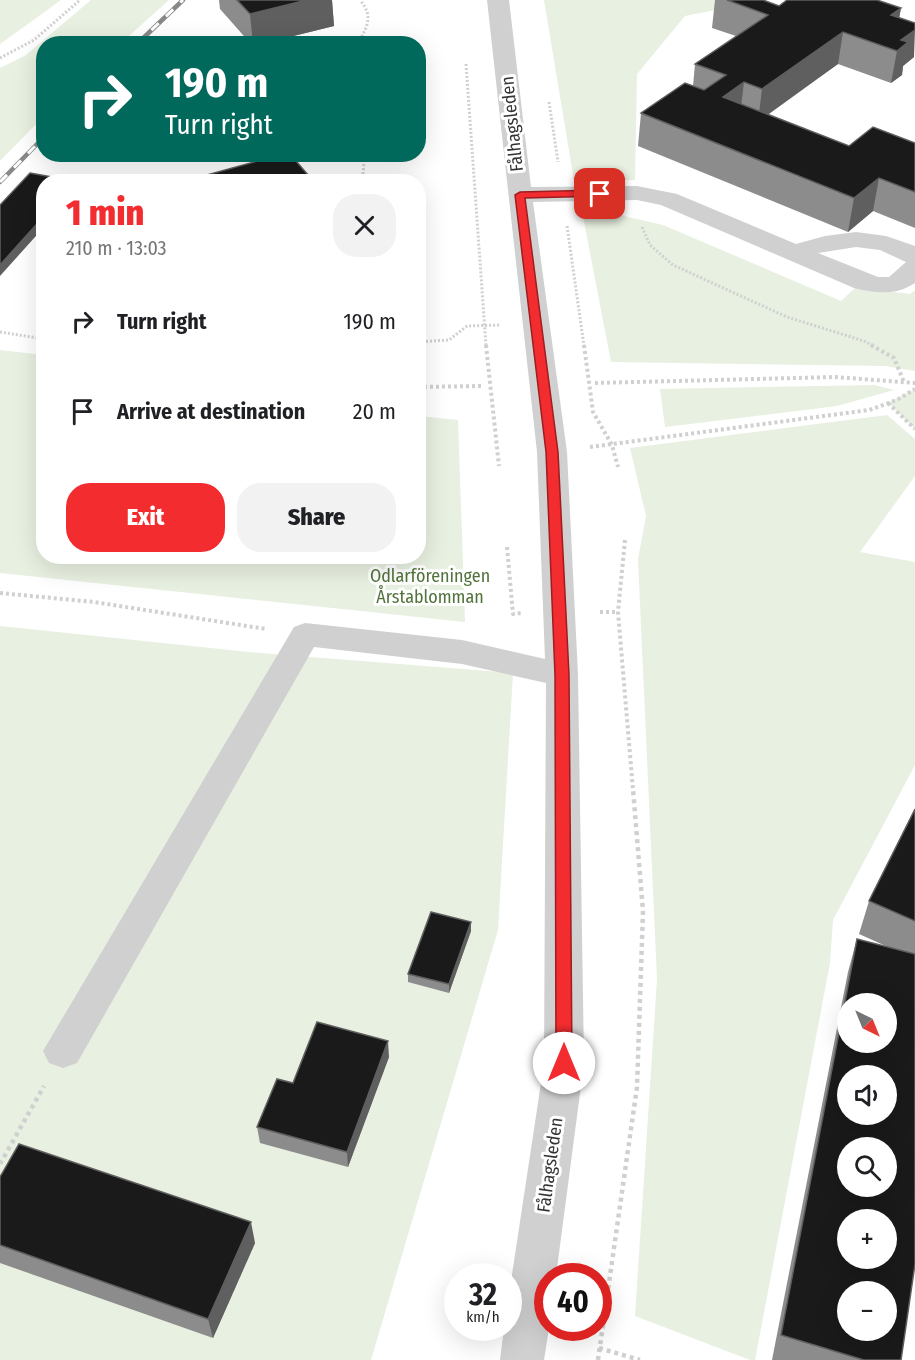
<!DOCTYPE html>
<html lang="en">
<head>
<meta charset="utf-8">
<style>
	:root { --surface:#fff; --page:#f2f2f2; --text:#202124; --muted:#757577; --accent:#f32c30 }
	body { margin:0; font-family:"Fira Sans Condensed",sans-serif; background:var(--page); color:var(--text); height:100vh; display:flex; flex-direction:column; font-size:22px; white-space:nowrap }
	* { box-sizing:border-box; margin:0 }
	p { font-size:20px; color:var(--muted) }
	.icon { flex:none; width:33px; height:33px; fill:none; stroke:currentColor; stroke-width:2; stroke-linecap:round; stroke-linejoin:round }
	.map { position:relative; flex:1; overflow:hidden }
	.side { position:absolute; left:36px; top:174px; width:390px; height:390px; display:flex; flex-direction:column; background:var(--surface); border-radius:24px; box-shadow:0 6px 24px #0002 }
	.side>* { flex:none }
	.top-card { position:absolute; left:36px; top:36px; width:390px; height:126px; border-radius:24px; box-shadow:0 6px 24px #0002; background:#00695c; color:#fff; overflow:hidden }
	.needle { width:39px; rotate:137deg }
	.tools { position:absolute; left:837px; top:993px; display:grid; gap:12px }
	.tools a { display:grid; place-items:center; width:60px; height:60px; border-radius:50%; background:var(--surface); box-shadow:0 6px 24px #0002; font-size:30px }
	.speed { position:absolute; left:444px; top:1263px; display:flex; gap:12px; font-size:30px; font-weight:700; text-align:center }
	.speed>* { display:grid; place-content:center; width:78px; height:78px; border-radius:50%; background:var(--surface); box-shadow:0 6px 24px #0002; line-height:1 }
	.speed small { font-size:15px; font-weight:400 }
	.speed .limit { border:9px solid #d22; background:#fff; color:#111 }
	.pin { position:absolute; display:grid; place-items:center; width:51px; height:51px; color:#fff; margin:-26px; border-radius:12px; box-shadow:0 3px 9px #0006 }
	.me { position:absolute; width:66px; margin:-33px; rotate:0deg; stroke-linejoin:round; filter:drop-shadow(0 0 4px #0008) }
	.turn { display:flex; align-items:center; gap:21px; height:126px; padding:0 30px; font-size:27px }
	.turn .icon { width:78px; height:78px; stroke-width:2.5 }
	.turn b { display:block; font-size:42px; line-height:51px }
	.round { display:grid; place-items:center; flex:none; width:63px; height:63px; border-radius:24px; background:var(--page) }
	.head { display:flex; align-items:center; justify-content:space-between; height:102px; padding:0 30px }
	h1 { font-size:36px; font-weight:800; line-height:45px; color:var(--accent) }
	.primary-button { display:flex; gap:12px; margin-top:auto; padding:12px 30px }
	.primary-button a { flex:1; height:69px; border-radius:24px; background:var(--accent); color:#fff; font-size:24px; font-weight:800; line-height:69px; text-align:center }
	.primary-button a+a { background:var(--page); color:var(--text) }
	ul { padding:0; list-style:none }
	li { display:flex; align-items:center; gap:18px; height:90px; padding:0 30px }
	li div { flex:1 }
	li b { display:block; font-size:22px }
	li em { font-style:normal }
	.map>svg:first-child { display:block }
</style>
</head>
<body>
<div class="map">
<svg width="915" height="1360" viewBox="0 0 915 1360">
	<rect width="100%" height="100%" fill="#fff"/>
	<!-- green -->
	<g fill="#e8f0e1">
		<path d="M0,0H61L0,44Z"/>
		<path d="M91,0H169L121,43L44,44L43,117L0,161V68L26,55Z"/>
		<path d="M544,0H767L685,16L637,74L635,180L574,181Z"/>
		<path d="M581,206L663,225L841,301L856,287L910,294L915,290V371L885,366L611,362Z"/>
		<path d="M0,350L43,355L44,556H418L419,416L458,420L465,622L0,573Z"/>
		<path d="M875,385L894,390L837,406L665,427L660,389Z"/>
		<path d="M915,389V429L888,403Z"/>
		<path d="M887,415L915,439V476L860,552L915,562V765L833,920L830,963L755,1360H750L635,1316L657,979L638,559L646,516L630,448Z"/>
		<path d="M0,626L249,652L513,673L498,930L371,1360H0Z"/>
	</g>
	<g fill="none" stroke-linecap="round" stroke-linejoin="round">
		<!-- path-far2 -->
		<g stroke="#d0d0d0" stroke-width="3" stroke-dasharray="2 2" stroke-linecap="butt">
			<path d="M358,44C367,26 374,17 360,0"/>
			<path d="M0,58L34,40L80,0"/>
			<path d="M466,64L486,346"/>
			<path d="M549,102L558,162"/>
			<path d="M186,182L198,178"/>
			<path d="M362,182L365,154"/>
			<path d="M567,226L584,346"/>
			<path d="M642,227L650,245L673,265L787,317L864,341L874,346"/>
			<path d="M0,332L44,339"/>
			<path d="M418,342L449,340L467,326L500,325"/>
		</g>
		<!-- path-far1 -->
		<g stroke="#d0d0d0" stroke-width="4" stroke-dasharray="3 3" stroke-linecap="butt">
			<path d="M486,345L499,466"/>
			<path d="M584,345L593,412L612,445L618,467"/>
			<path d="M871,345L894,358L904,382"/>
			<path d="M595,383L835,377L915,383"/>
			<path d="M418,387L481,386"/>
			<path d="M888,403L915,429"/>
			<path d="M590,447L869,410L897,400L915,389"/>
			<path d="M625,540L618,612L633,790"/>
			<path d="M507,547L513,614L521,613"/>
			<path d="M0,593L94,602L266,629"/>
			<path d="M600,612H618"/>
		</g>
		<!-- path -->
		<g stroke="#d0d0d0" stroke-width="4.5" stroke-dasharray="4 4" stroke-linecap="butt">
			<path d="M0,1164L44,1086"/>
			<path d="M599,1348L640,1360"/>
			<path d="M598,1360L637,1087L643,911L633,789"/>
		</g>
		<!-- minor -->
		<path fill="#d0d0d0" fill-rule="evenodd" d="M487,0H509L531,187L637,186L677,194L796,244L825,236L856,232L886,236L915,246V283C896,296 875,293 854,288L661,205L637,200L533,202L567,452L578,675L584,1063L556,1276H548L549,1328L544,1360H500L504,1328H508V1301L544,1063L546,683L462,664L314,647L77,1063L63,1068L49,1063L43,1051L294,627L305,623L462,640L545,659L537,452ZM856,247L880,250L906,262L889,277H878L818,253Z"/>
		<!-- rail casing -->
		<g stroke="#888" stroke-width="4.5">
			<g id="rail">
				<path d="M137,44L183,0"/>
				<path d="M0,182L44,137"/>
			</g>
		</g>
		<!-- rail -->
		<use href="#rail" stroke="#fff" stroke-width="3" stroke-dasharray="10" stroke-linecap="butt"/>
	</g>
	<!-- wall -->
	<g fill="#8c8c8c">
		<path d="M219,0H332L334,26L261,44H251L220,9Z"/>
		<path d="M715,0H763L779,6L901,8L899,18L914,57L903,66L902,75L891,83L838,64L767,114L849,146L915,143V228L873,211L848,232L638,146L641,113L693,86L695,64L736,36L712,28Z"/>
		<path d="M915,809V1264L901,1360H772L848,972L857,939L888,947L859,934L869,901Z"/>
		<path d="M471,931L449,993L408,982V974Z"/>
		<path d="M389,1057L348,1167L260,1143L257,1127L293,1083Z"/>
		<path d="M0,1177L255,1243L213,1338L0,1263Z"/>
	</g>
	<!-- shaded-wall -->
	<g fill="#5f5f5f">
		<path d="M307,0H332L334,26L261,44H253L250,14Z"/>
		<path d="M901,8L895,40L891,15Z"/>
		<path d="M915,30L914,57L903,66L902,75L891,83L897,51L901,40Z"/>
		<path d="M843,32L838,64L758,122L762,89Z"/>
		<path d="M744,82L740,115L723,97Z"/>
		<path d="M879,178L873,211L848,232L854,198Z"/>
		<path d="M44,216V227L0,276V265Z"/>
		<path d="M471,922V931L449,993V984Z"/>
		<path d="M388,1041L389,1057L348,1167L347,1152Z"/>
		<path d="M251,1222L255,1243L213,1338L208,1319Z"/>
	</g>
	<!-- building -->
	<g fill="#1a1a1a" stroke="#5f5f5f" stroke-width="1.5" fill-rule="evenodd">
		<path d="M237,0H307L250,14Z"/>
		<path d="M727,0H763L779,6L787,0H877L901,8L891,15L915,23V30L901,40L908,42L897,51L843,32L762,89L744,82L723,97L849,146L873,127L915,143V192L879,178L854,198L641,113L685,83L704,90L726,75L695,64L768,15Z"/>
		<path d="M283,154H290L314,182H198L196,178Z"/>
		<path d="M30,173L74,181L44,182V216L0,265V205Z"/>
		<path d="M915,809V921L869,901Z"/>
		<path d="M431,912L471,922L449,984L408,974Z"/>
		<path d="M857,939L915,954V1264L901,1360H864L781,1335ZM848,1004H886V1042H848ZM848,1076H886V1114H848ZM848,1148H886V1186H848ZM848,1220H886V1258H848ZM848,1292H886V1330H848Z"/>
		<path d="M317,1022L388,1041L347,1152L257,1127L277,1079L293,1083Z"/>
		<path d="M19,1144L251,1222L208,1319L0,1245V1177Z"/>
	</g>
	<!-- route -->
	<path fill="#f32c30" stroke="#9e1d1f" stroke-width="1.5" d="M600,190L603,191V196L525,198L558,452L569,675L572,1063L570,1068L564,1071L558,1068L556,1063L555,675L546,452L515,195L520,192Z"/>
	<g text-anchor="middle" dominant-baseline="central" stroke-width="6" stroke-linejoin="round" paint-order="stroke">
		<!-- street labels -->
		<g font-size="18" fill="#333" stroke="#fff">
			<text transform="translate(512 124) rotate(-96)">Fålhagsleden</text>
			<text transform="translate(550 1165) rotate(-82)">Fålhagsleden</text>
		</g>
		<!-- park labels -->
		<g font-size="18" fill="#52733b" stroke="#fff">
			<text x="430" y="576">Odlarföreningen<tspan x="430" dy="21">Årstablomman</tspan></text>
		</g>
	</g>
</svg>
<div class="tools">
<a><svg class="needle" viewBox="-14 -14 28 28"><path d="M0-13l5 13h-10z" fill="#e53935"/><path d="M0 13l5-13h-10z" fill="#757577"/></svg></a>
<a><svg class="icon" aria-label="sound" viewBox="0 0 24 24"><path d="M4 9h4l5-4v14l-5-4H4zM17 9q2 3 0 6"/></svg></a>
<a><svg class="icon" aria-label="search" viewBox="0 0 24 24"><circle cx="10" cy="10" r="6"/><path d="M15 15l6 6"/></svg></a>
<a>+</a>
<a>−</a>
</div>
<div class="speed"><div>32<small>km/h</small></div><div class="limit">40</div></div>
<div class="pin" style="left:600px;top:194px;background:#d93025"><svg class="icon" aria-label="arrive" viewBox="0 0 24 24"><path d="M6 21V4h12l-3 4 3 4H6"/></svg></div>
<svg class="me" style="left:564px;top:1063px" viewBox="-20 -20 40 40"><circle r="19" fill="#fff"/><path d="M0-13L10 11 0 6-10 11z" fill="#f32c30"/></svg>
<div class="top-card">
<div class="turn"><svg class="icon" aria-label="right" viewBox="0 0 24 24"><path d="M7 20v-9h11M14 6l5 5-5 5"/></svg><div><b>190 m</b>Turn right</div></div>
</div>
<section class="side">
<div class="head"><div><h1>1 min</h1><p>210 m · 13:03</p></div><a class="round"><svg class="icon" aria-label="close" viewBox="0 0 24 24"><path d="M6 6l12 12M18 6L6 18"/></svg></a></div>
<ul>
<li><svg class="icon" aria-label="right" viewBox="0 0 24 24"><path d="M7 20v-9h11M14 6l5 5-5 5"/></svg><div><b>Turn right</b></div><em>190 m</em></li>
<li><svg class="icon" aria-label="arrive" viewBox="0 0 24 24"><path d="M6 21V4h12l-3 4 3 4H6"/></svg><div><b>Arrive at destination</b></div><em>20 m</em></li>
</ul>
<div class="primary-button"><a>Exit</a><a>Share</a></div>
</section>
</div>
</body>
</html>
